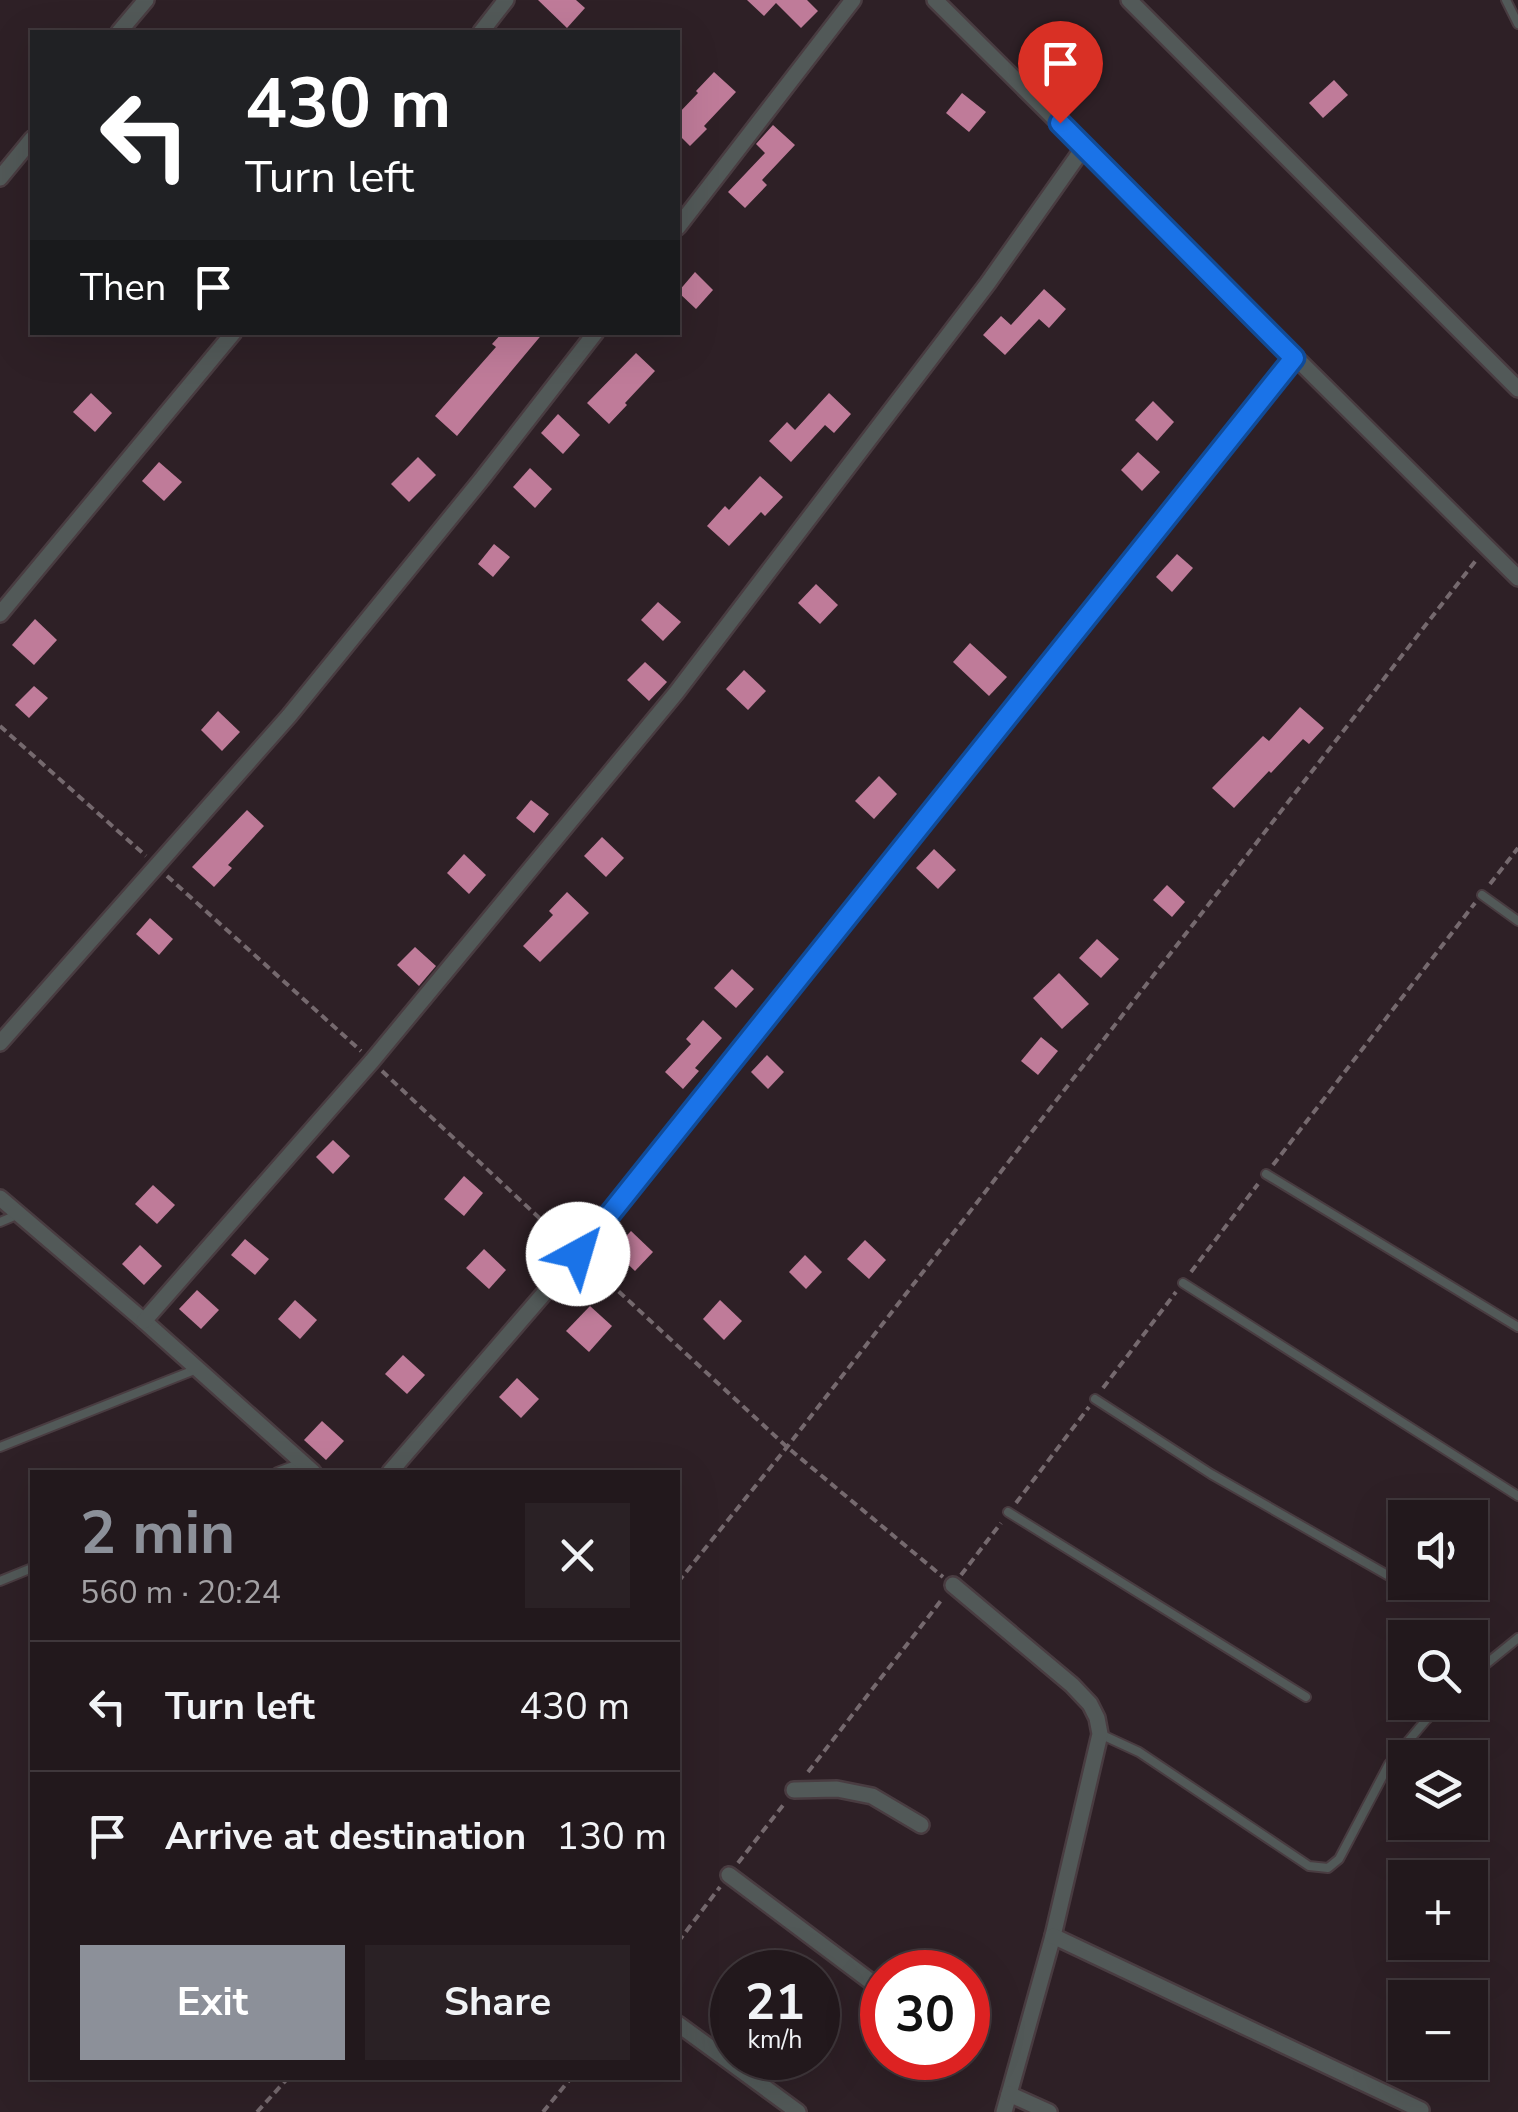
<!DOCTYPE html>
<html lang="en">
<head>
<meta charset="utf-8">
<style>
	:root { --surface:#22181c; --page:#2a2125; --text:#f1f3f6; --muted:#a2a0a3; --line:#3f373b; --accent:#8c9099 }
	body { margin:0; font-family:"Nunito Sans",sans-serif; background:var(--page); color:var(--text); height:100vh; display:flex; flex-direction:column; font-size:38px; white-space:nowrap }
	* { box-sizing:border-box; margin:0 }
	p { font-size:32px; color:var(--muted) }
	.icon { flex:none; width:55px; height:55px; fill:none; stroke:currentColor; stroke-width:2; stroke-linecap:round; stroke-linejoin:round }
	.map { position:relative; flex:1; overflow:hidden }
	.details { position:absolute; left:30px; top:1470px; width:650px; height:610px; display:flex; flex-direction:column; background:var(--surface); border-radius:0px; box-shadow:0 10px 40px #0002,0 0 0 2px var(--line) }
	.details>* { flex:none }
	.banner { position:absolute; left:30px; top:30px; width:650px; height:305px; border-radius:0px; box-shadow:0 10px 40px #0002,0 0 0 2px var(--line); background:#202124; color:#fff; overflow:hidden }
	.buttons { position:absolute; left:1388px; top:1500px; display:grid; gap:20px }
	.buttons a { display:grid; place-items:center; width:100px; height:100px; border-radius:0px; background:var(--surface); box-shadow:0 10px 40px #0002,0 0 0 2px var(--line); font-size:50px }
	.speed { position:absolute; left:710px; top:1950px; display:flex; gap:20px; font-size:50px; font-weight:700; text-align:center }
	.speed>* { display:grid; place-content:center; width:130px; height:130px; border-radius:50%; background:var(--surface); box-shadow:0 10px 40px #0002,0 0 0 2px var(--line); line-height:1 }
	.speed small { font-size:25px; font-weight:400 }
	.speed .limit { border:15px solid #d22; background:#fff; color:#111 }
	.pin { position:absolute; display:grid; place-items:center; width:85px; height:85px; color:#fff; margin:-102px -42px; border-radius:50% 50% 50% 0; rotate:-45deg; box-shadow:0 0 10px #0007 }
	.pin .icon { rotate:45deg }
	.me { position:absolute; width:110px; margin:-55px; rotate:39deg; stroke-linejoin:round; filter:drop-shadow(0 0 8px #0008) }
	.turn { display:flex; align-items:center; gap:35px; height:210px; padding:0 50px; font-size:45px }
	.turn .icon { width:130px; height:130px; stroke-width:2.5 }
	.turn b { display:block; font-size:70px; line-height:85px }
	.then { display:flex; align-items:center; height:95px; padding:0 50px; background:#0003; gap:20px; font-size:38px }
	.round { display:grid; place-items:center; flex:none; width:105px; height:105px; border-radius:0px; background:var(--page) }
	.headline { display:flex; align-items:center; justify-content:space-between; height:170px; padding:0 50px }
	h1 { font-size:60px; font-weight:700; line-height:75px; color:var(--accent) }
	.cta { display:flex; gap:20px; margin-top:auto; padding:20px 50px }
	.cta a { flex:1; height:115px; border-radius:0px; background:var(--accent); color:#fff; font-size:40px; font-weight:700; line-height:115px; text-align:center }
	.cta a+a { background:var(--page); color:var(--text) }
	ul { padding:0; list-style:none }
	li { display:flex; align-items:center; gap:30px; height:130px; padding:0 50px; border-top:2px solid var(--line) }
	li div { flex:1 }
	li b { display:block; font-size:38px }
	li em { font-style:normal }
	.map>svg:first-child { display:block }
</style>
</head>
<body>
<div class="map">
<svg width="1518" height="2112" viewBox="0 0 1518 2112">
	<rect width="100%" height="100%" fill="#2e2026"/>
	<!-- building -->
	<g fill="#bf7b99">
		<path d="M538,0H576L585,8L567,28Z"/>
		<path d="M747,0H807L818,11L801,28L776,3L764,16Z"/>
		<path d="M714,72L736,92L704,126L707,129L690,146L678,134V114L698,93L696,91Z"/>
		<path d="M1334,80L1348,95L1323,118L1309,103Z"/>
		<path d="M962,93L986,112L969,132L946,113Z"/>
		<path d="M773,125L795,145L762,180L767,185L745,208L728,192L765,153L756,144Z"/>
		<path d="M695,272L713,290L696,309L678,292Z"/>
		<path d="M1044,289L1066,309L1049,328L1039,319L1005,355L983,335L1001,316L1011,325Z"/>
		<path d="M503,332H544L457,436L435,416L496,347L492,344Z"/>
		<path d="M636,353L655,371L625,403L627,405L609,424L587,403Z"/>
		<path d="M91,393L112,413L95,432L73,412Z"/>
		<path d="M829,393L851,414L834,433L825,425L791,462L769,441L787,422L795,430Z"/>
		<path d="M1153,401L1174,422L1157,441L1135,420Z"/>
		<path d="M558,414L580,435L563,454L541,433Z"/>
		<path d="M1138,452L1160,472L1142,491L1121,470Z"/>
		<path d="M418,457L436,475L409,502L391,484Z"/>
		<path d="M159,462L182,482L164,501L142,481Z"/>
		<path d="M530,468L552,489L535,508L513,487Z"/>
		<path d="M760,476L783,497L765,516L761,512L729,546L707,526L725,506L729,510Z"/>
		<path d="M494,544L510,557L493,577L478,564Z"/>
		<path d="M1177,554L1193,568L1172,592L1156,577Z"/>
		<path d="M816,584L838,605L820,624L798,603Z"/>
		<path d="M658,602L681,622L663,641L641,620Z"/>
		<path d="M35,619L57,640L34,665L12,645Z"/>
		<path d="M970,643L1007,677L989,696L953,662Z"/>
		<path d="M645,662L667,682L649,701L627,680Z"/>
		<path d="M744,670L766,691L748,710L726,689Z"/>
		<path d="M34,686L48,698L29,718L15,705Z"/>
		<path d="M1300,707L1324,728L1309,744L1303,739L1271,773L1269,771L1234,808L1212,788L1263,736L1269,741Z"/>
		<path d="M218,711L240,732L222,751L201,730Z"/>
		<path d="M879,776L897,794L874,819L855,801Z"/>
		<path d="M531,800L549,814L534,833L516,818Z"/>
		<path d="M247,810L264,826L228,865L232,868L214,887L192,867Z"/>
		<path d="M602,837L624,858L606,877L584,856Z"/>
		<path d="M934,849L956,870L938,889L916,868Z"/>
		<path d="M464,854L486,875L469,894L447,873Z"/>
		<path d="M1167,885L1185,902L1172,917L1153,900Z"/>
		<path d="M567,892L589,913L540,962L523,946L553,915L549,911Z"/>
		<path d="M150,918L173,939L159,955L136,934Z"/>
		<path d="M1097,939L1119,959L1101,978L1079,958Z"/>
		<path d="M415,947L436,966L419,986L397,965Z"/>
		<path d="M732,969L754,989L736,1008L714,988Z"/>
		<path d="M1059,973L1089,1004L1062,1029L1033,998Z"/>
		<path d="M703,1020L722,1038L695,1068L699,1071L683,1089L665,1072L691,1044L686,1039Z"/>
		<path d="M1041,1037L1058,1051L1038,1075L1021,1061Z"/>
		<path d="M767,1055L784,1072L768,1089L751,1072Z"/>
		<path d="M333,1140L350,1156L333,1174L316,1157Z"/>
		<path d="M464,1176L483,1193L464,1216L444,1199Z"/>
		<path d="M153,1185L175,1205L157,1224L135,1204Z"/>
		<path d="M631,1231L653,1252L635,1271L613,1250Z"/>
		<path d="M245,1239L269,1259L255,1275L231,1255Z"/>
		<path d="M865,1240L886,1260L869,1279L847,1259Z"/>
		<path d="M140,1245L162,1266L144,1285L122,1264Z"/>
		<path d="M484,1249L506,1270L489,1289L466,1268Z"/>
		<path d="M805,1255L822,1272L806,1289L789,1272Z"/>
		<path d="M197,1290L219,1310L201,1329L179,1309Z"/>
		<path d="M295,1300L317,1320L300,1339L278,1319Z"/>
		<path d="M720,1300L742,1321L724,1340L703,1319Z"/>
		<path d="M590,1306L612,1326L589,1352L566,1331Z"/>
		<path d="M403,1355L425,1375L407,1394L385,1374Z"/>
		<path d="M517,1378L539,1399L521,1418L499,1397Z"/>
		<path d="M322,1421L344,1441L326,1460L304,1440Z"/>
	</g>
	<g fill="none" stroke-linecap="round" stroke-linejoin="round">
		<!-- lane casing -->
		<g stroke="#493c41" stroke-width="12">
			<g id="lane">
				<path d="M1506,0L1518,24"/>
				<path d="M1482,895L1518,921"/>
				<path d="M1266,1174L1518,1327"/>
				<path d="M0,1222L19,1214"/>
				<path d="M1183,1283L1518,1496"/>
				<path d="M1095,1399L1211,1474L1424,1596"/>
				<path d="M0,1447L197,1369"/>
				<path d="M277,1472L301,1463"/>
				<path d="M1008,1512L1306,1697"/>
				<path d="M0,1581L32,1568"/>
				<path d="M1470,1677L1518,1638"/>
				<path d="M1100,1734L1139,1752L1309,1866L1328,1868L1339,1859L1389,1764L1426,1720L1444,1702"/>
			</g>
		</g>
		<!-- street casing -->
		<g stroke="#493c41" stroke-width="20">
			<g id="street">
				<path d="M935,0L1518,578"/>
				<path d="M1129,0L1518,389"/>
				<path d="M119,32L146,0"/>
				<path d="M481,32L506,0"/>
				<path d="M0,178L32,139"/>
				<path d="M678,227L853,0"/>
				<path d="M0,614L234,332"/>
				<path d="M0,1043L289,716L481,480L596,332"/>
				<path d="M0,1198L144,1321L313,1472"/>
				<path d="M144,1321L372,1061L676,693L988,283L1084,147"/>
				<path d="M390,1472L578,1254L1294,357"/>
				<path d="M953,1585L1072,1685L1090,1704L1097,1718L1100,1734L1053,1936L1004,2112"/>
				<path d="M794,1790L837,1789L872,1796L921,1825"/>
				<path d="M729,1875L882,1990"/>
				<path d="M1053,1936L1421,2110"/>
				<path d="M678,2024L798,2112"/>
				<path d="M1009,2094L1049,2112"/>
			</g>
		</g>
		<!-- path -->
		<g stroke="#75696e" stroke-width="4" stroke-dasharray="8 5" stroke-linecap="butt">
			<path d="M0,726L146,856"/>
			<path d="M167,876L361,1051"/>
			<path d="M1490,884L1518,848"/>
			<path d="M382,1071L565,1242"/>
			<path d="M1273,1165L1475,903"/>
			<path d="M590,1265L787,1447L943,1577"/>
			<path d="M1191,1272L1258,1184"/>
			<path d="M1103,1388L1176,1292"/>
			<path d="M1016,1503L1089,1407"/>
			<path d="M961,1575L1001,1523"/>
			<path d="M678,1582L787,1447L1477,559"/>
			<path d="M808,1772L943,1598"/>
			<path d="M738,1863L784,1804"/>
			<path d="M678,1942L720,1887"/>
			<path d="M257,2112L288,2078"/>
			<path d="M543,2112L571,2078"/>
		</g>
		<!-- lane -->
		<use href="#lane" stroke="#525958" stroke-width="8"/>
		<!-- street -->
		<use href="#street" stroke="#525958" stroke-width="15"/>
	</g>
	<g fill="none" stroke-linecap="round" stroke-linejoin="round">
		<!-- route casing -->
		<g stroke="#114b97" stroke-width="25">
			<path id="route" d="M578,1254L1294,358L1060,123"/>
		</g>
		<!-- route -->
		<use href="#route" stroke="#1a73e8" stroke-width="18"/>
	</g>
</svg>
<div class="buttons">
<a><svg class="icon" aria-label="sound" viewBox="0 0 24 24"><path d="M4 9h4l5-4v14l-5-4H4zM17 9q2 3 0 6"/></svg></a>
<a><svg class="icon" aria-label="search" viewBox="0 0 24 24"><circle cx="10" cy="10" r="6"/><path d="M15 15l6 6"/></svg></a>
<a><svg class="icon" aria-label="layers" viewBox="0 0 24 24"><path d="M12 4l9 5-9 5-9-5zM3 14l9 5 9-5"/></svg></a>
<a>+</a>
<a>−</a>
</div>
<div class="speed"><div>21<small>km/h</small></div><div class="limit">30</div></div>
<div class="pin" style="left:1060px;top:123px;background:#d93025"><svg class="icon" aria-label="arrive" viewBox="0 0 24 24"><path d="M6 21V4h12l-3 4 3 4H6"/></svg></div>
<svg class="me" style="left:578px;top:1254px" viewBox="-20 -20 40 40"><circle r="19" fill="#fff"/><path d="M0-13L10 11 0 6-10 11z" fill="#1a73e8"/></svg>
<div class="banner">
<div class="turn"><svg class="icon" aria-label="left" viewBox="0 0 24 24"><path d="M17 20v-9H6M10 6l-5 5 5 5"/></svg><div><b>430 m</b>Turn left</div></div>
<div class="then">Then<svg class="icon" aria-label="arrive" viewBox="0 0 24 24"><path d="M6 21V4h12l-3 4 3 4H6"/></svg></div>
</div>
<section class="details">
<div class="headline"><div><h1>2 min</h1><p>560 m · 20:24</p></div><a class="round"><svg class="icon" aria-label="close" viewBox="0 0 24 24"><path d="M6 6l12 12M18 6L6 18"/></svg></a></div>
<ul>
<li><svg class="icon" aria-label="left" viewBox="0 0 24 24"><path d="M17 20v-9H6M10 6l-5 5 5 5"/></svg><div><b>Turn left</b></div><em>430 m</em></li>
<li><svg class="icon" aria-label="arrive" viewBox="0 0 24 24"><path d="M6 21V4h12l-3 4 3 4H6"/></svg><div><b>Arrive at destination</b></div><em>130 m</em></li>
</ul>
<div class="cta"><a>Exit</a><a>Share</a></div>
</section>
</div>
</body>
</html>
